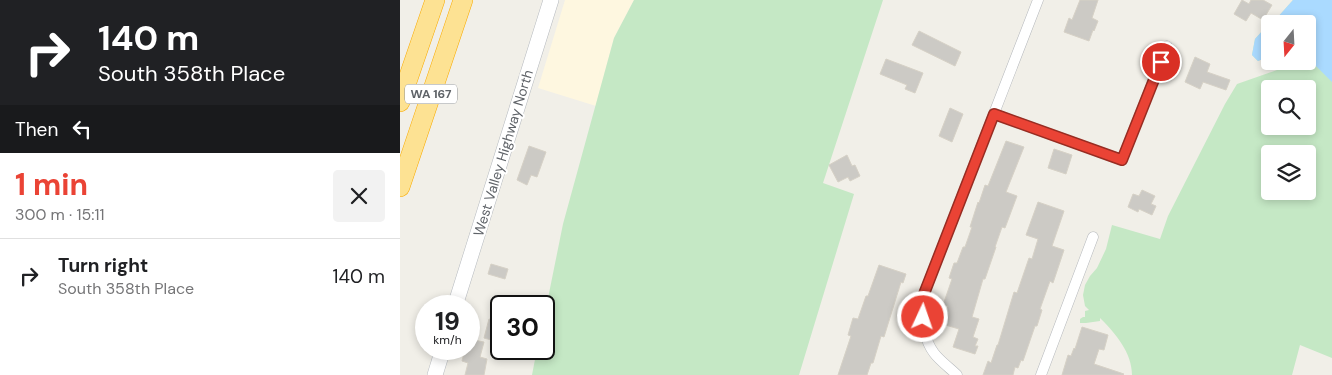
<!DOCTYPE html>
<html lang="en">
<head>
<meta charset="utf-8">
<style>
	:root { --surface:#fff; --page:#f2f2f2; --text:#202124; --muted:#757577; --line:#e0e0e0; --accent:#ea4335 }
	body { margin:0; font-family:"DM Sans",sans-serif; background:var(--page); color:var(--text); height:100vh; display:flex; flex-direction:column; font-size:19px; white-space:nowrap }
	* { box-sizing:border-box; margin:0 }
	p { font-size:16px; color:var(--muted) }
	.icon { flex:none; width:28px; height:28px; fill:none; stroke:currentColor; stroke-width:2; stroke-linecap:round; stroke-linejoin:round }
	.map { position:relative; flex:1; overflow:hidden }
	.sheet { display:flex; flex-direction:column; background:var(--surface); width:400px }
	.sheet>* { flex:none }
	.banner { background:#202124; color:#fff; overflow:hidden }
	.needle { width:32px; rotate:198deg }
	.buttons { position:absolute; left:861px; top:15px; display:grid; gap:10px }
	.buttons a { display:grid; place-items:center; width:55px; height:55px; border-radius:5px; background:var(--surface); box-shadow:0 2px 8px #0003; font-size:25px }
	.speed { position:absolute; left:15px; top:295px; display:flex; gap:10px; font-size:25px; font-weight:700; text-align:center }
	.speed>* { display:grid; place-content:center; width:65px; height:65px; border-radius:50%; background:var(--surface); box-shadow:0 2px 8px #0003; line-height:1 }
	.speed small { font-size:12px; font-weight:400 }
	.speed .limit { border:2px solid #111; border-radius:8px; background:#fff; color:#111 }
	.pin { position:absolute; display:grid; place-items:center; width:42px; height:42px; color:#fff; margin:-21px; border:2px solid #fff; border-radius:50%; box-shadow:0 1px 5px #0007 }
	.me { position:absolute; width:55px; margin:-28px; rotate:3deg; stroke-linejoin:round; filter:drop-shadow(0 0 4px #0008) }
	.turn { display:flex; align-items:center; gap:18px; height:105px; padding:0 15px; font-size:22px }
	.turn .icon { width:65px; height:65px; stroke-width:2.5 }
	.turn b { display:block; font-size:35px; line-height:42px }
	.then { display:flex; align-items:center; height:48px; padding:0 15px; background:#0003; gap:10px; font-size:19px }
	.round { display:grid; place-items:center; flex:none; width:52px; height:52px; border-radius:5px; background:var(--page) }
	.head { display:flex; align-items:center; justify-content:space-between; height:85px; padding:0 15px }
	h1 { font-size:30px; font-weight:700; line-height:38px; color:var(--accent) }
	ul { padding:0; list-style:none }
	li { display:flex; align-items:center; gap:15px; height:75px; padding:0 15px; border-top:1px solid var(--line) }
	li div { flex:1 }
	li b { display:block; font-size:19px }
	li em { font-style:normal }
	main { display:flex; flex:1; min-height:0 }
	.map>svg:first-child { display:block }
</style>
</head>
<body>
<main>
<section class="sheet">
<div class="banner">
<div class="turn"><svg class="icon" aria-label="right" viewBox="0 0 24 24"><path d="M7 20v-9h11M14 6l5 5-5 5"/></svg><div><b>140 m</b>South 358th Place</div></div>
<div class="then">Then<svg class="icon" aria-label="left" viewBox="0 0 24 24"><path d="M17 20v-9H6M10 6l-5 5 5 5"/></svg></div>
</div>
<div class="head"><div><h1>1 min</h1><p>300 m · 15:11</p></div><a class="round"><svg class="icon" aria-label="close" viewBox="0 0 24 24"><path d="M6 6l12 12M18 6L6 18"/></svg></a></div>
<ul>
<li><svg class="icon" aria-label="right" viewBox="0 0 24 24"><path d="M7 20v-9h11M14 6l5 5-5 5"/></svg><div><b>Turn right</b><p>South 358th Place</p></div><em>140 m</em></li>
</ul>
</section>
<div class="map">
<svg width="932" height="375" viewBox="0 0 932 375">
	<rect width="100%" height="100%" fill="#f1efe8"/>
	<!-- commercial -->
	<path fill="#fef7e0" d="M165,0H234L214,38L196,106L138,88Z"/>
	<!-- green -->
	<g fill="#c5e8c5" fill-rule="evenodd">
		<path d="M234,0H483L423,183L454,194L399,375H132L137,349H144V318L163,224L214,38Z"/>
		<path d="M893,0H932V358L900,345L892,375H732C732,353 716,334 701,319L700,318V321L686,323H680V319L683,317H685V311L689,310L685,306L683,295L685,285L690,276L697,268L706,249L712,225L760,239L768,216L825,104L837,84L894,64L896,61H908V24H870V56L858,61L852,55L855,39L864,29L877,18ZM870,89H908V126H870ZM870,154H908V191H870Z"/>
	</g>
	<!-- water -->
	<path fill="#aadaff" d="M893,0H932V82L917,67L913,64H894L896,61H908V24H870V56L858,61L852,55L855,39L864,29L877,18Z"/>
	<!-- building -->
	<g fill="#cccac5" stroke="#d6d1c6">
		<path d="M680,0H698L692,18L698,21L694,31L693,30L689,41L664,32L669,18L672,20Z"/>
		<path d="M842,0L849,4L851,0H863L872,5L863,20L851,13L846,21L834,14Z"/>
		<path d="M519,31L561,52L555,66L512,45Z"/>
		<path d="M795,57L810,64L807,72L830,80L826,90L803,82L800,89L785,82Z"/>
		<path d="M486,59L523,73L515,93L505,89L507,85L480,74Z"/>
		<path d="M550,108L563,114L552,142L539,136Z"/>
		<path d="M606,141L624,147L606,192L617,196L605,228L602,227L595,247H596L585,279H583L572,317L579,319L573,337L578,339L575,346H578L575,354L553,347L559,329L542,324L548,306L543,305L552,279L549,278L554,263H557L563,247H565L572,227H570L578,202L579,203L585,185L588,186Z"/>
		<path d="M129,146L146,152L137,177L131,175L127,185L117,180Z"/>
		<path d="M654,149L672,155L666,174L648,168Z"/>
		<path d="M447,155L452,166L455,165L460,176L450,181L448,177L438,182L429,165Z"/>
		<path d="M742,190L755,196L751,204L756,206L752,215L739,209L738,212L728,207L733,194L739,196Z"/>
		<path d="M638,202L664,211L652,246L664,250L653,283L650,281L640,309L642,310L637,326H635L623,361L621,360L618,368L615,367L613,375H583L588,361L591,363L597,345H598L614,292L617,293L629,258L632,259L638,239L626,235Z"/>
		<path d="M91,264L108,269L105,279L88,274Z"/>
		<path d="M479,265L506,274L503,283L501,282L484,337L481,336L473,363H471L467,375H438L451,336L448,335L453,318L458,319L466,296H468Z"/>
		<path d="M89,319L100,322L95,341L84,338Z"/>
		<path d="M682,327L708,335L704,350L699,349L694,364L724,374L723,375H662L668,355L671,356L674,348L675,349Z"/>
		<path d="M69,339L84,342L80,357L87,359L84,375H65L68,363L62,361L65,349H69Z"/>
	</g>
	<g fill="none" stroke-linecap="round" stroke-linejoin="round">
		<!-- minor casing -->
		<g stroke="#b5b8bc" stroke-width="11">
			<g id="minor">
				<path d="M594,114L722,160L767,46"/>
				<path d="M557,375C550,368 540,361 534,353C522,337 523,317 522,299L638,0"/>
				<path d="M641,375L693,237"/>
			</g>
		</g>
		<!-- secondary casing -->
		<g stroke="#b6babf" stroke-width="16">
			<g id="secondary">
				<path d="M55,306L151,0"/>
				<path d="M35,375L43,349"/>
			</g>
		</g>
		<!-- motorway casing -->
		<g stroke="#f9ab00" stroke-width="20">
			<g id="motorway">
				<path d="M0,102L35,0"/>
				<path d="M0,187L63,0"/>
			</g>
		</g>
		<!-- minor -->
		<use href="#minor" stroke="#fff" stroke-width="10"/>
		<!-- secondary -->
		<use href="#secondary" stroke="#fff" stroke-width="15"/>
		<!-- motorway -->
		<use href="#motorway" stroke="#fde293" stroke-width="19"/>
	</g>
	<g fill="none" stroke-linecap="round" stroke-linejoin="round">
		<!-- route casing -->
		<g stroke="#982c22" stroke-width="12">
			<path id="route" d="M523,317L522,299L594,114L722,160L761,62"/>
		</g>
		<!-- route -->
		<use href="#route" stroke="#ea4335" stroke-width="9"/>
	</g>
	<g text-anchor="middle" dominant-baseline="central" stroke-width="4" stroke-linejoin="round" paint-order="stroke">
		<!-- shield labels -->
		<rect fill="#fff" stroke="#8f9295" stroke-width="1" x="5" y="84.5" width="52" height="19" rx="4"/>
		<g font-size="12" font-weight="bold" fill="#5f6368">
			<text x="31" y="94">WA 167</text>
		</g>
		<!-- street labels -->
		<g font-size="14" fill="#5f6368" stroke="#fff">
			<text transform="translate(103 153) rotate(-73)">West Valley Highway North</text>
		</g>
	</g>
</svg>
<div class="buttons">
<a><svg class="needle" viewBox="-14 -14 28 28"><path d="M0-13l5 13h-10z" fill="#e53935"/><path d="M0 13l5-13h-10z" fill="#757577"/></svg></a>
<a><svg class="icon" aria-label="search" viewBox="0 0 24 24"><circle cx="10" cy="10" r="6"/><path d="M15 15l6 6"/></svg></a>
<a><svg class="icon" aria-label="layers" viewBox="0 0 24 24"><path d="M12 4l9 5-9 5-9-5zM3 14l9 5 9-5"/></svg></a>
</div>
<div class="speed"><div>19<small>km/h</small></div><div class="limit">30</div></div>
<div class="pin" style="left:761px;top:62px;background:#d93025"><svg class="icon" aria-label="arrive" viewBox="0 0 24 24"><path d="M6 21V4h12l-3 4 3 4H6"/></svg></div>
<svg class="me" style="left:523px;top:317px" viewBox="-20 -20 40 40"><circle r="17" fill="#ea4335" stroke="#fff" stroke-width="3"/><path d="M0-11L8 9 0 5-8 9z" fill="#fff"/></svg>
</div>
</main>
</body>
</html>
